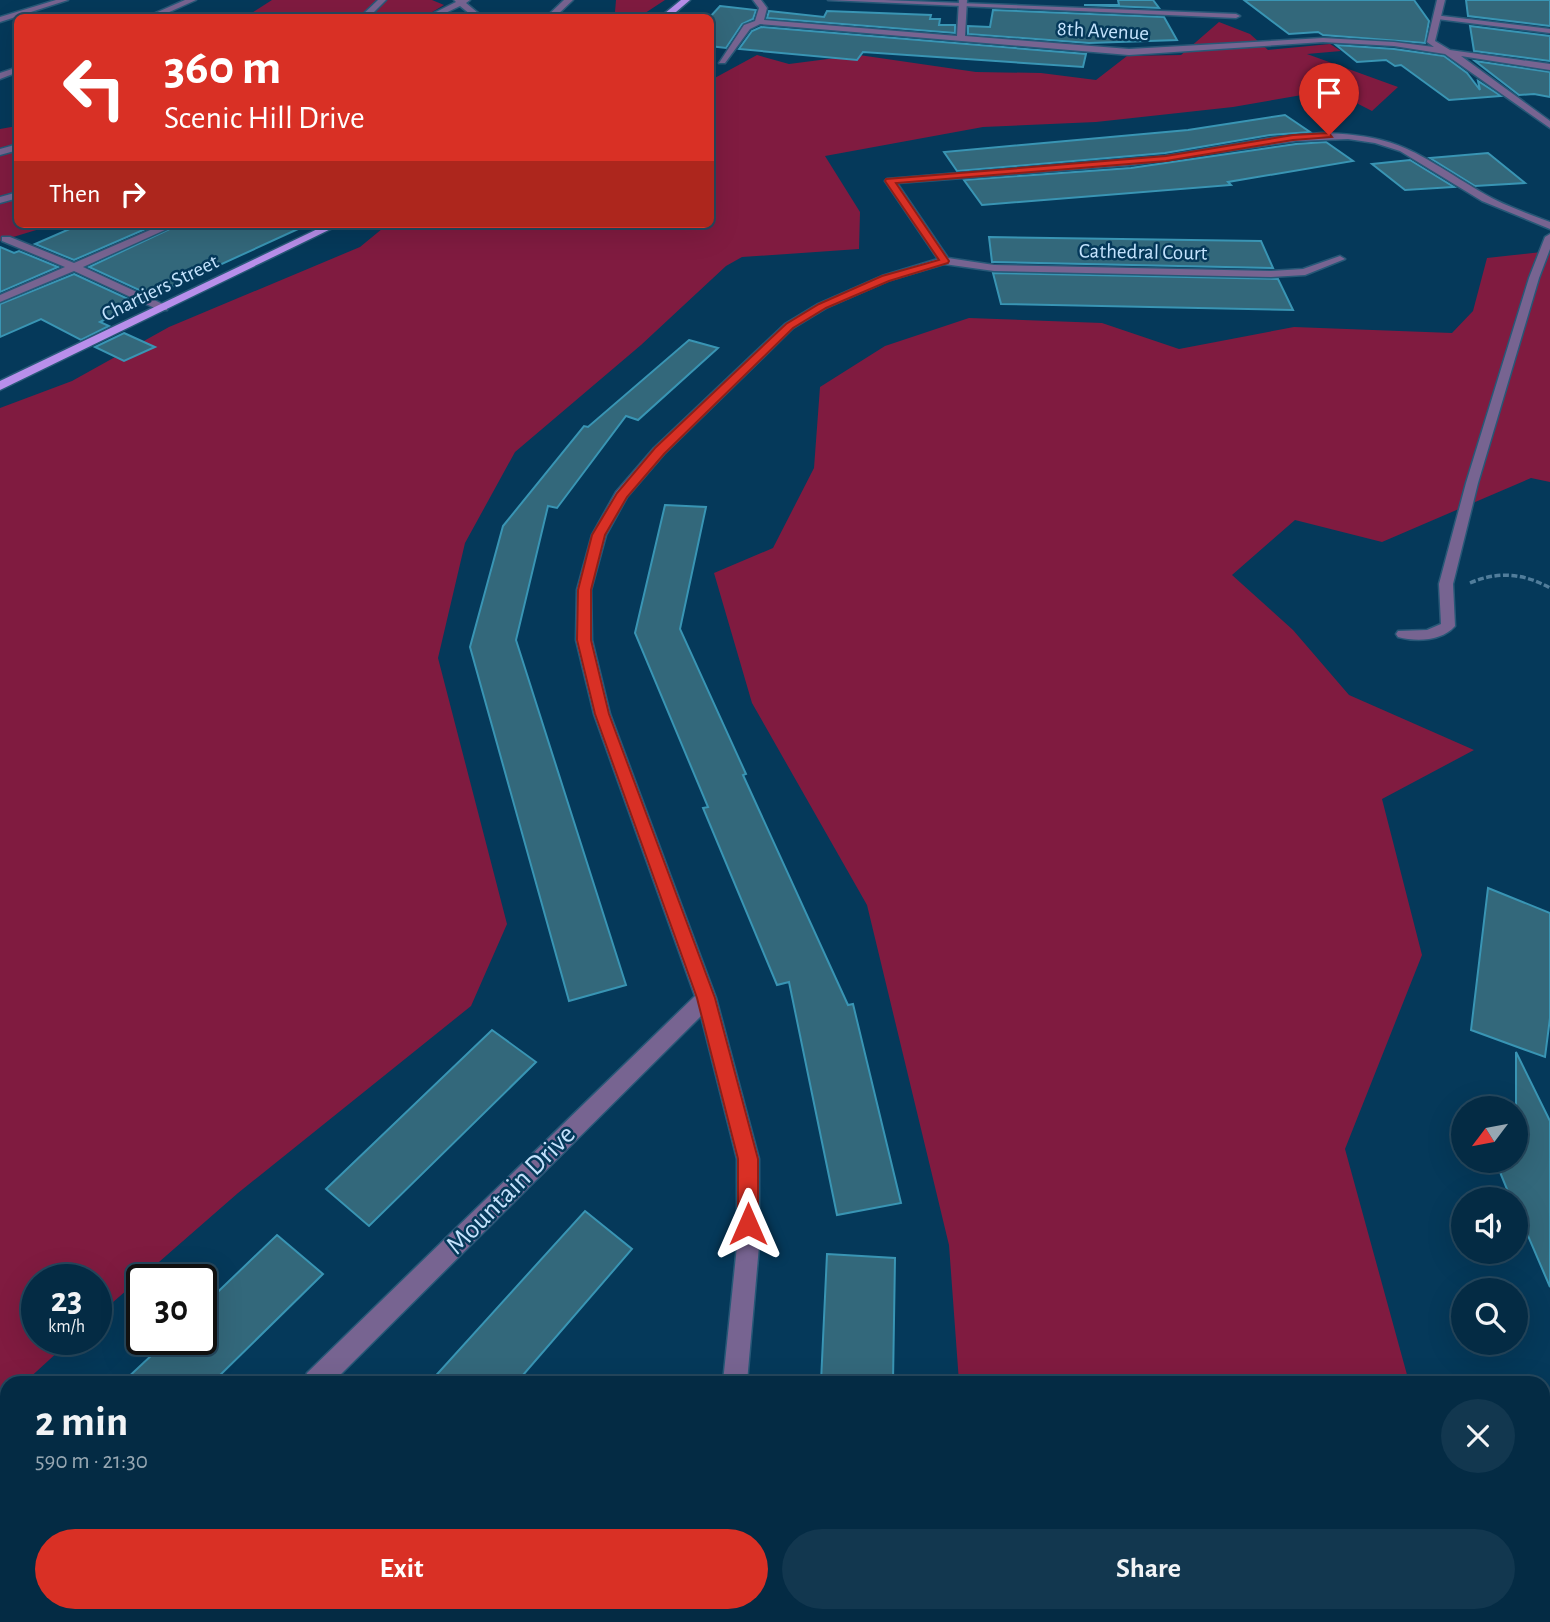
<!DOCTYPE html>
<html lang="en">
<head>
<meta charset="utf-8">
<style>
	:root { --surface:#042b44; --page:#12374f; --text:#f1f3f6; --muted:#97a7b2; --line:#25475d; --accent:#d93025 }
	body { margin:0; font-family:"Alegreya Sans",sans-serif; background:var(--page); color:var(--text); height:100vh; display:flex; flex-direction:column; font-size:26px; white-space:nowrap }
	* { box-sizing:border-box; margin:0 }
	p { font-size:23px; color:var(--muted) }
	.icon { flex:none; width:38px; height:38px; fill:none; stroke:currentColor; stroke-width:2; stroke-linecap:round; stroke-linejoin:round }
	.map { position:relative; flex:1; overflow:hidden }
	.details { position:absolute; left:0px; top:1376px; width:1550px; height:247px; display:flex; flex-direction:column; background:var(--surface); border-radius:21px 21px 0 0; box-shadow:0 7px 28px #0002,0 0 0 2px var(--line) }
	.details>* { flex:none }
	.banner { position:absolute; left:14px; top:14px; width:700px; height:214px; border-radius:10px; box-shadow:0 7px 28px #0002,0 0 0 2px var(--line); background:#d93025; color:#fff; overflow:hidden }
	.needle { width:46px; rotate:238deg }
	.tools { position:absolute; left:1451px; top:1096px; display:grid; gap:14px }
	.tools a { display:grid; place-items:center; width:77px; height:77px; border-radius:50%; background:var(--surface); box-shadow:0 7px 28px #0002,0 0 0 2px var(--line); font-size:35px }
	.speed { position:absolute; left:21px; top:1264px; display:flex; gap:14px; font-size:35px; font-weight:700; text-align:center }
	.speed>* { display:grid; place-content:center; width:91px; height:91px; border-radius:50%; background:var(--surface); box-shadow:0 7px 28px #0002,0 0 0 2px var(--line); line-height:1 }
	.speed small { font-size:18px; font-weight:400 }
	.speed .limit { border:4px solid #111; border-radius:10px; background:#fff; color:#111 }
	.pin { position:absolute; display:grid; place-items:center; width:60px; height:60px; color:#fff; margin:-72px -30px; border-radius:50% 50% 50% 0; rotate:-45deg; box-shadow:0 0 7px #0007 }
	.pin .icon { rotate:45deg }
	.me { position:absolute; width:77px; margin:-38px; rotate:0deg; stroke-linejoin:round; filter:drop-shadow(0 0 5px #0008) }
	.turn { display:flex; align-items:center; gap:24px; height:147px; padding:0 35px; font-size:32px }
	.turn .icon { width:91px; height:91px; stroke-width:2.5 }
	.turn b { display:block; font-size:49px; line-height:60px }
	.then { display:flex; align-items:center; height:66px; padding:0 35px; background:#0003; gap:14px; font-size:26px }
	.round { display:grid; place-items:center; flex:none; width:74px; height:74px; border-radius:37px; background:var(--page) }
	.headline { display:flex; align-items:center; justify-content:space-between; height:119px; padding:0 35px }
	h1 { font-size:42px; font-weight:700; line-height:52px }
	.primary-button { display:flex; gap:14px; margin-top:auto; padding:14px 35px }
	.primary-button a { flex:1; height:80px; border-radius:42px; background:var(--accent); color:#fff; font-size:28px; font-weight:700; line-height:80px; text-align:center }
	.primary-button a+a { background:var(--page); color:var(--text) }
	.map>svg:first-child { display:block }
</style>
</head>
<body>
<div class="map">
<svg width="1550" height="1622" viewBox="0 0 1550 1622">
	<rect width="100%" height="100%" fill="#05395a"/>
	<!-- green -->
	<g fill="#801b40">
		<path d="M272,0H432L444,5L424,17L244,18Z"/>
		<path d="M616,0H665L639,17H607L615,12Z"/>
		<path d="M1219,22L1250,34L1268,50L1330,44L1341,51L1307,54L1398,87L1372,111L1331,90L1233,107L1096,122L983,127L825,156L860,212L859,249L742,257L726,266L641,345L515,452L465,543L438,658L507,924L471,1006L238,1193L96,1317V1279H37V1339H72L25,1382H7V1442L0,1466V408L72,381L169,327L360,247L388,224H710L711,80L757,55L789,64L859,55L976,72L1041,73L1096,80L1127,56L1181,55Z"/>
		<path d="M17,126L18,224H56L0,241V129Z"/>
		<path d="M1550,251V482L1531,478L1382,542L1295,520L1232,575L1293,630L1349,695L1474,750L1382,799L1422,955L1345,1149L1409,1382H959L949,1245L867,905L752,703L714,573L773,548L814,468L820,387L885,346L969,318L1102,323L1179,349L1294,327L1452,333L1473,311L1487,258Z"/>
		<path d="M977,1615H1481L1483,1622H978Z"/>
	</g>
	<!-- building -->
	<g fill="#33687b" stroke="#3995b4" stroke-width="2">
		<path d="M1118,0H1153L1159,8L1084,5H1119Z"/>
		<path d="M1244,0H1414L1429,21L1425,43L1323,35L1318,32L1289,34Z"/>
		<path d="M1466,0H1550V26L1468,16Z"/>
		<path d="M720,6L756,10L753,19L742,24L726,48L710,46V17Z"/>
		<path d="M993,10L1164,17L1177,40L1089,43L968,34V26L990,27Z"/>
		<path d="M769,11L824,17L827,11L931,15L930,19H940L939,25H955V33L767,18Z"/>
		<path d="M1470,26L1550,36V61L1474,51Z"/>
		<path d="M761,27L1086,54L1083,67L863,52L857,60L739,49L752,31Z"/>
		<path d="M1336,45L1394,49L1444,56L1467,73L1480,90L1478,81L1501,96L1449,100L1401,65L1395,66L1386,60L1357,62Z"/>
		<path d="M1475,61L1550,72V97L1534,94L1519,95Z"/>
		<path d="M1285,115L1310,132L1270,135L1165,153L957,171L944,152L1188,130Z"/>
		<path d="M1326,142L1353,161L1228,182L1231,185L982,205L964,180L1131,168L1296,144Z"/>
		<path d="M1488,153L1525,183L1475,186L1430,158Z"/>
		<path d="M1410,160L1454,187L1405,190L1372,164Z"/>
		<path d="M81,224H157L74,260L35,244Z"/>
		<path d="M180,224H309L152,296L89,267Z"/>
		<path d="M989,237L1261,241L1273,268L994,262H992Z"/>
		<path d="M0,247L14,253L19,251L58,267L0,292Z"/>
		<path d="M993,273L1278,279L1293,310L1001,304Z"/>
		<path d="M74,274L137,303L100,322L109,326L81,340L41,319L0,337V304Z"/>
		<path d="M124,333L155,347L124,361L95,347Z"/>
		<path d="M689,340L718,348L638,420L626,416L557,508L548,506L516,640L626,985L569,1001L470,647L503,526L584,426L588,427Z"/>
		<path d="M665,505L706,507L680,629L746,774L743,775L848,1005L853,1004L901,1203L837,1215L789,982L777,985L703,808L708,807L635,633Z"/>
		<path d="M1488,888L1550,913V1018L1545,1057L1471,1030Z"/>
		<path d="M492,1030L536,1062L369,1226L326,1189Z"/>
		<path d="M1516,1052L1550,1121V1287L1516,1208V1199H1511L1495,1160H1516Z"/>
		<path d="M585,1211L632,1249L517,1382H430Z"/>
		<path d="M277,1235L323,1274L213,1382H123L169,1339H201V1308Z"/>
		<path d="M827,1254L895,1258L893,1382H821Z"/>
	</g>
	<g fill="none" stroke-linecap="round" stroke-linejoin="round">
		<!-- service casing -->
		<g stroke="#275877" stroke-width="3">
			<g id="service">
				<path d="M828,0H884L1236,14L1240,16L1236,18Z"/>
				<path d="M1434,15L1550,29V33L1437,19Z"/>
				<path d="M1550,234V249L1539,278L1478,483L1453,584L1455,626C1442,641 1417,642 1398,637L1396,634L1398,631L1427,630L1441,624L1439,584L1466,483L1529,278L1545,237Z"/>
			</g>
		</g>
		<!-- minor casing -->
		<g stroke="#275877" stroke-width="3">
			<g id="minor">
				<path d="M56,0H68L0,22V17Z"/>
				<path d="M185,0H196L156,18H144Z"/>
				<path d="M378,0H386L368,18H359Z"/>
				<path d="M454,0H470L466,3L484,18H475L460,6L435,18H424L456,2Z"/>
				<path d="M564,0H573L554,18H545Z"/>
				<path d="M753,0H761L767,8L764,20L957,36L959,0H967L965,36L1129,49L1323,38L1394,42L1434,47L1427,42L1437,0H1445L1435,41L1450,50L1550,64V70L1461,56L1550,121V128L1445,54L1394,46L1323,42L1129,55L760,24L750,29L725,63H719L744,25L755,21L759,8Z"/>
				<path d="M18,67V72L0,79V73Z"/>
				<path d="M1322,133C1401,135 1417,154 1481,192C1502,205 1527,213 1550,222V229L1482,201L1400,151L1375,143L1348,139L1296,141L1131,165L897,183L948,258L994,265L1271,271L1303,269L1340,256L1345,259L1305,275L1271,277L994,271L944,264L890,280L826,308L793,328L664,454L627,497L606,535L591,590L592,640L610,714L716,998L759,1159V1246L747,1382H723L737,1246V1159L701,1016L333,1382H304L307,1373L695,996L594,714L576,640L577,590L592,535L616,492L654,448L785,324L818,304L882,276L938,259L885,181L887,179L1165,156L1270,138Z"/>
				<path d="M18,144V150L0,155V149Z"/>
				<path d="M18,192V198L0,203V197Z"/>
				<path d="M164,224H178L83,267L167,306V310H159L74,271L0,302V295L65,267L2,241V237H10L74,263Z"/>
				<path d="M163,1615H191L190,1622H162Z"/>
				<rect x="698" y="1615" width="28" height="7"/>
			</g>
		</g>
		<!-- primary casing -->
		<g stroke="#275877" stroke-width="3">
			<g id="primary">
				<path d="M681,0H690L669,18H659Z"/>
				<path d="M328,224H341L0,390V381Z"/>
			</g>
		</g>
		<!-- path -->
		<path stroke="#517d9b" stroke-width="3.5" stroke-dasharray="6 2.5" stroke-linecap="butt" d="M1470,583C1498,571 1523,573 1550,588"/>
		<!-- service -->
		<use href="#service" fill="#776491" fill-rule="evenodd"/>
		<!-- minor -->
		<use href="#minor" fill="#776491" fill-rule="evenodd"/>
		<!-- primary -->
		<use href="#primary" fill="#b88feb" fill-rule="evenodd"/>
	</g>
	<!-- route -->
	<path fill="#d93025" stroke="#8d1f18" stroke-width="2" d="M1329,133L1332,137L1293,140L1166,161L896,183L949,261L948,263L889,281L826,308L793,328L664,454L627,497L605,535L591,590V640L609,714L715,998L758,1159V1224L755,1231L748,1234L741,1231L738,1224V1159L697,998L595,714L577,640L578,590L592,535L617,493L655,448L786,324L819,304L882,276L939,260L885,181L886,179L1166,156L1293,135Z"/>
	<g text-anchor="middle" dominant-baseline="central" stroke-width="5" stroke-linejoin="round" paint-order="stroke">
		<!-- far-street labels -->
		<g font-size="21" fill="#c4e3fd" stroke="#05395a">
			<text transform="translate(1103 31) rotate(3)">8th Avenue</text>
			<text transform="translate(1143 252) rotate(1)">Cathedral Court</text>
			<text transform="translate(160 288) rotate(-26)">Chartiers Street</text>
		</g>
		<!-- near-street labels -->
		<g font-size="28" fill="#c4e3fd" stroke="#05395a">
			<text transform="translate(511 1190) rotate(-45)">Mountain Drive</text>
		</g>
	</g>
</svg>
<div class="tools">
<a><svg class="needle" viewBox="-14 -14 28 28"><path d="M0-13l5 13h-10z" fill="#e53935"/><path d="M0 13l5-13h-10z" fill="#97a7b2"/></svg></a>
<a><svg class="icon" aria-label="sound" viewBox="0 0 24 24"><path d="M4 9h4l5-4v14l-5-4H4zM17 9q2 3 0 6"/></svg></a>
<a><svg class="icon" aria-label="search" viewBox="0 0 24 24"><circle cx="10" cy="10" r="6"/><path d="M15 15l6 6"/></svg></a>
</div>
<div class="speed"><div>23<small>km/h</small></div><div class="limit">30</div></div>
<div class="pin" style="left:1329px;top:135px;background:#d93025"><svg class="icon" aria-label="arrive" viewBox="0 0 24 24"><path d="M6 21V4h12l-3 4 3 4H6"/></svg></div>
<svg class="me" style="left:748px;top:1224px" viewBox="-20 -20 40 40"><path d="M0-17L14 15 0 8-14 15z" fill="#d93025" stroke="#fff" stroke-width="4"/></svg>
<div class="banner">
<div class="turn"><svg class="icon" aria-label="left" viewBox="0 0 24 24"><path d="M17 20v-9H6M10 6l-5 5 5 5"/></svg><div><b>360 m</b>Scenic Hill Drive</div></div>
<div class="then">Then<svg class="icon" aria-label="right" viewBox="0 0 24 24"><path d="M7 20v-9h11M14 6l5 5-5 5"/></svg></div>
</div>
<section class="details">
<div class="headline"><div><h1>2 min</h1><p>590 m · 21:30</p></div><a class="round"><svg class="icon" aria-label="close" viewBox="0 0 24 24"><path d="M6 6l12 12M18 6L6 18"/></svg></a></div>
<div class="primary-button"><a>Exit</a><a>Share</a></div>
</section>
</div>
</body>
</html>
